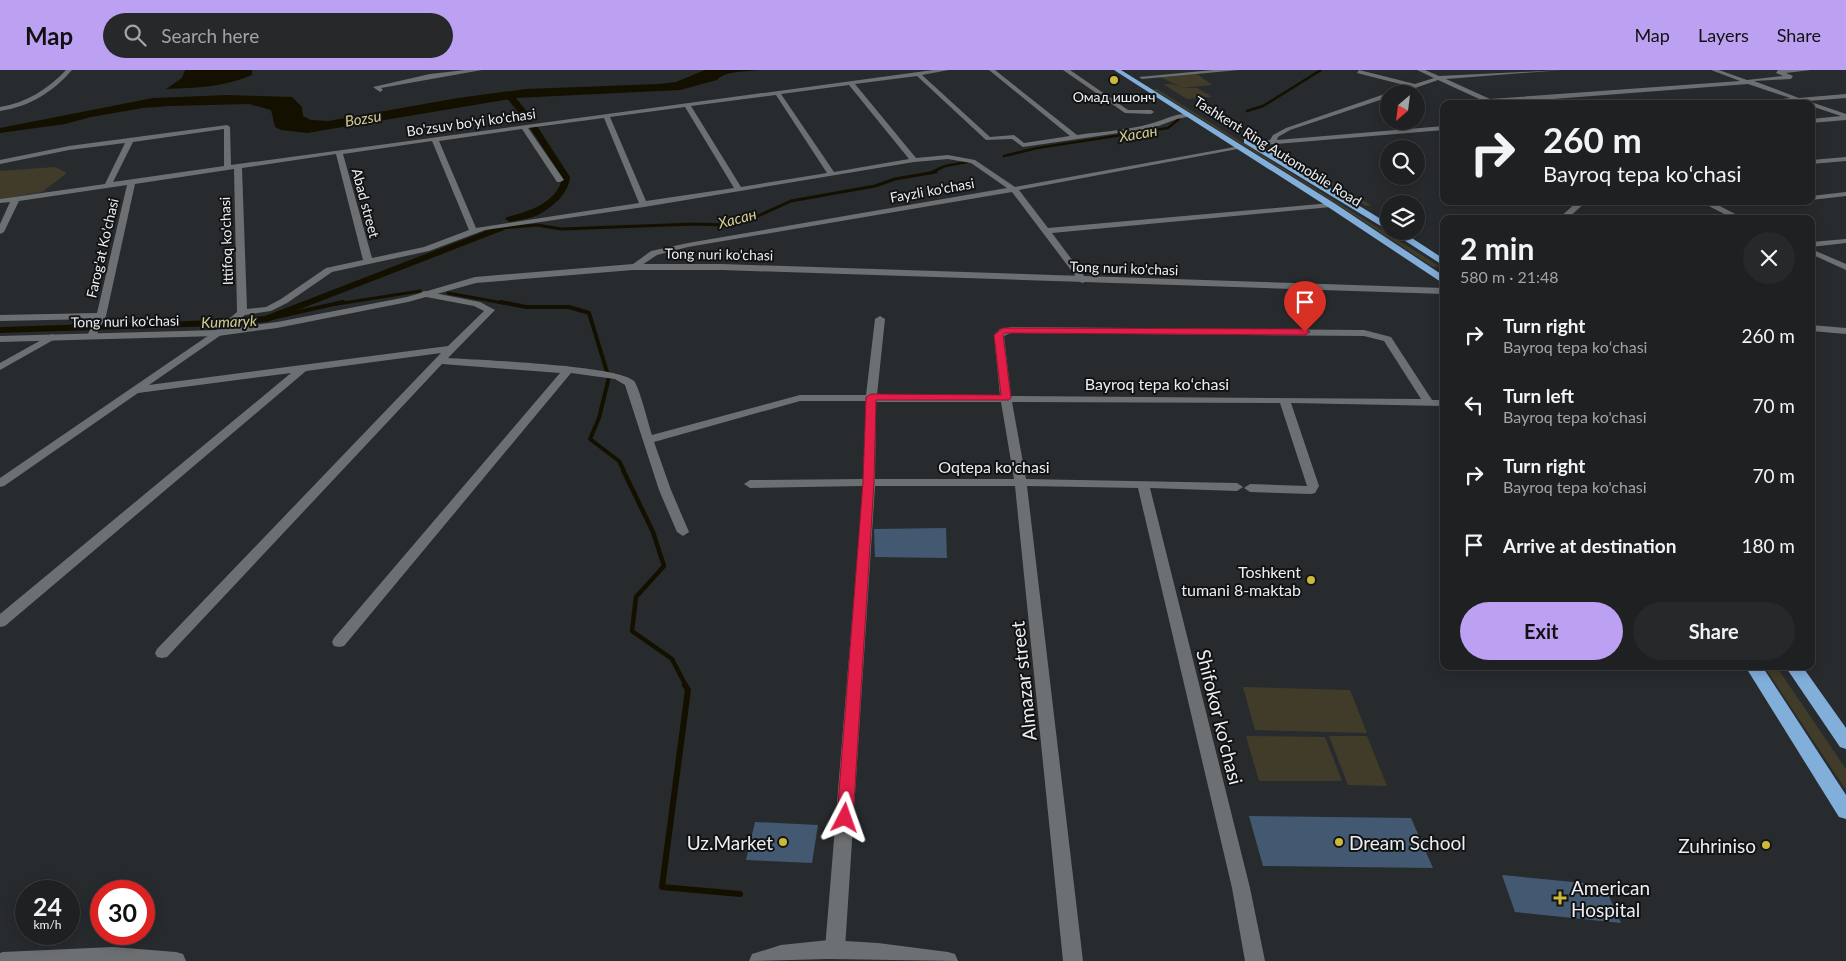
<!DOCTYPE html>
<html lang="en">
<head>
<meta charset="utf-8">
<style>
	:root { --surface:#1e2022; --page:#26282a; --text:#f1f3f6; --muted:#a1a3a5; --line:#3c3e40; --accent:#bca0f2 }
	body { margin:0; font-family:Lato,sans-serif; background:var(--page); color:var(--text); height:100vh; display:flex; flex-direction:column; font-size:19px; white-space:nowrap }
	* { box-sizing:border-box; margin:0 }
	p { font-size:16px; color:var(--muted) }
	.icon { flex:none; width:28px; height:28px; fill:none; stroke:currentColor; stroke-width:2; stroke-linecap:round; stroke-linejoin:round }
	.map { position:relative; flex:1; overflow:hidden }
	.details { position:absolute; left:1440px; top:145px; width:375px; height:455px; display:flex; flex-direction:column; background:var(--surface); border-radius:10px; box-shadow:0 2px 12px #0003,0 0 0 1px var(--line) }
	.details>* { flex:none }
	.top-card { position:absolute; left:1440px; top:30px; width:375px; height:105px; border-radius:10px; box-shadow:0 2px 12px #0003,0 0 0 1px var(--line); background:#1e2022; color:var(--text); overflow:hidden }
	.needle { width:32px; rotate:208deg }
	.fabs { position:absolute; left:1380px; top:15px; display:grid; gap:10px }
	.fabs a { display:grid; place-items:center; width:45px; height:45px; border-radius:50%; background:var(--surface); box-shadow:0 2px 12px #0003,0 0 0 1px var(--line); font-size:25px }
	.speed { position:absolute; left:15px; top:810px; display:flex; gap:10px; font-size:25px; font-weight:700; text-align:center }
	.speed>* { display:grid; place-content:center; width:65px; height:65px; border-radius:50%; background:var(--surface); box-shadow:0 2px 12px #0003,0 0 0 1px var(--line); line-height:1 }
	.speed small { font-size:12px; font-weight:400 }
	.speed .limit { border:8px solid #d22; background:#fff; color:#111 }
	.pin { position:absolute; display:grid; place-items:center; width:42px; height:42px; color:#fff; margin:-51px -21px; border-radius:50% 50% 50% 0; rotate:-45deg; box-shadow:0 0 5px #0007 }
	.pin .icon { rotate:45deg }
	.me { position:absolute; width:55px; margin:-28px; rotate:4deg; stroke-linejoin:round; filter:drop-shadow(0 0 4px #0008) }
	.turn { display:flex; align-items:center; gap:18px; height:105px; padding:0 20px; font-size:22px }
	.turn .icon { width:65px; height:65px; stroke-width:2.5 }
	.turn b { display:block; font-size:35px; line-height:42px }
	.round { display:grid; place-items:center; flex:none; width:52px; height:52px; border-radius:26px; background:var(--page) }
	.head { display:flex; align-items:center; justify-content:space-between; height:85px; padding:0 20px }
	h1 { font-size:30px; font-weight:700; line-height:38px }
	.button { display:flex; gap:10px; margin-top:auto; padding:10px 20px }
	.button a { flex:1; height:58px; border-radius:30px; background:var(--accent); color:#111; font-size:20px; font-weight:700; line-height:58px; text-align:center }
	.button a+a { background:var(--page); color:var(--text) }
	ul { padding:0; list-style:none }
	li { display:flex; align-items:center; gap:15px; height:70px; padding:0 20px }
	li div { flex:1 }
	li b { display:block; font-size:19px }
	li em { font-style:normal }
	header { display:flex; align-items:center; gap:30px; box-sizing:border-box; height:70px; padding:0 25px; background:var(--accent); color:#111 }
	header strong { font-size:24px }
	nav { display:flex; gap:28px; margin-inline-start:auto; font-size:18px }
	.search { width:350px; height:45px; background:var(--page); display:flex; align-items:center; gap:12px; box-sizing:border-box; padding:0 18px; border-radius:28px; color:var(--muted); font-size:19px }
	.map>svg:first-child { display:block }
</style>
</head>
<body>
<header>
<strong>Map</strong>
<div class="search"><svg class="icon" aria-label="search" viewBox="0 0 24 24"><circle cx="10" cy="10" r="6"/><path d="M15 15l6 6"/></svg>Search here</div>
<nav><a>Map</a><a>Layers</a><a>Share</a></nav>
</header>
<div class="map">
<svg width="1846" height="891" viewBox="0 0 1846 891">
	<rect width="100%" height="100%" fill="#282b2e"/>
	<!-- green -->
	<g fill="#403c29">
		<path d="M1197,4L1212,15L1181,18H1197L1212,27L1187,29L1163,14H1172L1181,17L1160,7Z"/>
		<path d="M1153,19H1157L1439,196L1433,197L1331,130Z"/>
		<path d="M1290,92L1302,94L1371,135L1366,136Z"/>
		<path d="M55,97L67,103L42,122L0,129V101Z"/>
		<path d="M1764,596H1776L1846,699V720Z"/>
		<path d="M1243,617L1350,620L1367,663L1255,660Z"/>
		<path d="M1246,666L1325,667L1342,711H1259Z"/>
		<path d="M1329,666H1367L1387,716L1348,715Z"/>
	</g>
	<!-- water -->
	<g fill="#141000">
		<path d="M185,0H252V5C224,17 197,18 166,19L182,8Z"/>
		<path d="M705,0H760C747,2 726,0 717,10L680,20L516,28L307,63L281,60L275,57L271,40L249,34L170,36L143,38L91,47L65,54L0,63V58L153,28L228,25L292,27L302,37L303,46L311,50L328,51L458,28L526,19L659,14L676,12Z"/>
	</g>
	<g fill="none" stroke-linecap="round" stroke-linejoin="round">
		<!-- stream-far4 -->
		<g stroke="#141000" stroke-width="2.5">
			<path d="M1247,41L1263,36L1321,0"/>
			<path d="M1004,86L1037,78L1168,58L1179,49"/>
			<path d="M930,103L945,96L967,92"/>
		</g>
		<!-- stream-far3 -->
		<g stroke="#141000" stroke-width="3">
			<path d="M501,158L537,155L561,159L695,154L724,155L758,146L791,131L875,116L895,109L936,102"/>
			<path d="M448,223L508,234"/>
			<path d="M337,234L420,221"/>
		</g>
		<!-- stream-far2 -->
		<g stroke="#141000" stroke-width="4">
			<path d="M501,232L526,237H569L589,243L607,302"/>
			<path d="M267,249L343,232"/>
			<path d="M609,307L599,348L590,369L619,391L624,401"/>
		</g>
		<!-- stream-far1 -->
		<path stroke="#141000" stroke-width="4.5" d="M623,400L653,462L664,496L636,527L632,561L672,589L686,616"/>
		<!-- stream -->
		<path stroke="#141000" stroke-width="6" d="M685,615L688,620L662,817L740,824"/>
		<!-- canal -->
		<g fill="#141000" fill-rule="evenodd">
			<path d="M506,23H512L532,48V52H526L506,27Z"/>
			<path d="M531,56H537L570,107C569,123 552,138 538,145C529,149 519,150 510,152L505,149L507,147C528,142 559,132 562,107L530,58Z"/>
			<path d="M501,155L506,158L504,160L267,252L218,256L0,263V257L218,250L265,246Z"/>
		</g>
	</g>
	<!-- building -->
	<g fill="#425971">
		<path d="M946,458L947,488L875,487L874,459Z"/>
		<path d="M1249,746L1411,748L1433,798L1263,796Z"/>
		<path d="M755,752L818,755L812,793L746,790Z"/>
		<path d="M1502,805L1604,815L1621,853L1515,842Z"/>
	</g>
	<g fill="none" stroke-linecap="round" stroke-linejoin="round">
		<!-- minor -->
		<g fill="#6c7073" fill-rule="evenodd">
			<path d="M66,0H72C53,22 29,37 0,41V37C26,33 48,19 66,0Z"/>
			<path d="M465,0H482L381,18L383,20L380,22L373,17L430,4Z"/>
			<path d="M933,0H949L922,5L990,67L1014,65L1024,73L1070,66L989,0H995L1077,65C1105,61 1136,60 1162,50C1171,47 1184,41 1192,46L1177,49L1153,58L1023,77L1012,69L986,70L917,6L855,14L916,88L948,85L975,90L1015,117L1240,76L1243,78L1019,120L1048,158L1331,133L1335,135L1331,137L1052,163L1087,210L1083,213L1080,212L1012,122L688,177L657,185L636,199L629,197L651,181L688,173L1007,118L971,93L948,89L914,92L644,137L485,160L429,181L332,202L287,233L271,241L245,245L221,265L149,315L448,276L484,241L474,236L421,226L419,224L424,221L480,232L495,240L448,288C477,290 618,295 634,311C639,316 649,356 652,365L800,325H866L875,249L880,246L885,249L877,325L1000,326L994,265L1000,259L1011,257L1364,260L1391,267L1432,330H1444V336L1291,333L1319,416L1315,423L1311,424L1250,422L1244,418L1250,414L1307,416L1280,333L1012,332L1026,409L1237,413L1243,417L1237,421L1150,418L1250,818L1265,891H1245L1232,818L1138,418L1027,416L1083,891H1063L1015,416H875L845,879L842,886L835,888L828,886L825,879L863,416L750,418L744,414L750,410L863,409L866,331H800L654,372L671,420L689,462L683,466L677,462L659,420L625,315L615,309L571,303L344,576L339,577L334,576L332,572L334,568L560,303L442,294L167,587L162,588L157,587L155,583L157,579L441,283L306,301L5,556L0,557V544L291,303L138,323L4,416L0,417V408L215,261L237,242L234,99L135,114L106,246L95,268L92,269L87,266L95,249L0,251V245L97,243L127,115L19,131L4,162L0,164V154L10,132L0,133V129L105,114L125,73L69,80L0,94V90L69,76L227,55L230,57L231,95ZM849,15L909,89L834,102L781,24ZM776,25L827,103L741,117L691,36ZM685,37L734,118L646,131L610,47ZM604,48L639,133L476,158L439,71L522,59L557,112H560L564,110L528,58ZM224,59V96L113,112L133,72ZM432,71L469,160L424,177L372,188L343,84ZM336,84L363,190L326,198L281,229L266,237L247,239L242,98ZM1011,263L1364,266L1384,271L1421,329L1011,326L1004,266ZM876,332H1001L1014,409H875Z"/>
			<path d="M1063,0H1070L1128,40H1151L1154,42L1151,44L1125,43Z"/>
			<path d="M1213,0H1239L1142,9L1139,7Z"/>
			<path d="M1359,0L1415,14L1434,8L1417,0H1425L1439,6L1563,0L1446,9L1490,29L1740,11L1711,0H1719L1747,10L1783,6L1776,3L1778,0H1811L1786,3L1793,6L1791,9L1754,11L1799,28L1846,24V28L1808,31L1846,44V50L1811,53V49L1841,46L1811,36V34L1798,31L1739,34L1790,28L1748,14L1490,34L1438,10L1398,24H1389V27L1290,60L1278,67L1277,70L1444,56V60L1252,76L1249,74L1270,70L1273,65L1286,58L1408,16L1357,3Z"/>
			<path d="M1846,122V126L1811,130V126Z"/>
			<path d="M1699,131H1710L1745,149H1734Z"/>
			<path d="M1846,169V173L1811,177V172Z"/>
			<path d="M1811,179L1846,194V200L1811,184Z"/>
			<path d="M52,264L57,267L55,269L0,300V293Z"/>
			<path d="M113,877L176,882L183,884L186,891H0V883L3,882Z"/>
		</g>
		<!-- tertiary -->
		<g fill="#6c7073" fill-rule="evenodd">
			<path d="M1846,87V91L1811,94V90Z"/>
			<path d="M1578,131H1587L1567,149H1558Z"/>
			<path d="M633,194H722L1444,218V224L722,200H633L476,213L408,232L277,258L218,266L0,272V266L218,260L277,252L407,227L475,207Z"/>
			<path d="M1811,255L1846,258V264L1811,261Z"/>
			<path d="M829,870L878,873L948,882L955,884L958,891L829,889L749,891L752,884L781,875Z"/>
		</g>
		<!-- trunk -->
		<g fill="#82aeda" fill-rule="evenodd">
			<path d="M1114,0H1121L1334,133L1444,206V214L1328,137Z"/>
			<path d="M1244,69H1250L1389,154V161L1244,73Z"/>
			<path d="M1390,161H1401L1444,189V196Z"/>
			<path d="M1745,596H1762L1846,725V749L1839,747Z"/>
			<path d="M1785,596H1802L1846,658V679L1840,677Z"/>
		</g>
	</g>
	<!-- route -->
	<path fill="#e11d48" stroke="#92132f" d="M1003,258L1305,259L1310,262L1305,265L1005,263L1003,265L1011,328L1009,330H876L874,412L853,748L850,752L845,754L839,752L837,748L863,412L866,327L871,324L1001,325L994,265Z"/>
	<!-- markers -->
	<g fill="#cdb938" stroke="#121315" stroke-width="2">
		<circle cx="1114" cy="10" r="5"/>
		<circle cx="1311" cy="510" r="5"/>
		<circle cx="783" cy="772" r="5"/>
		<circle cx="1339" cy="772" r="5"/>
		<circle cx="1766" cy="775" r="5"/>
		<path d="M1557.5 820.5h5v5h5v5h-5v5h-5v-5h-5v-5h5z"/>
	</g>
	<g text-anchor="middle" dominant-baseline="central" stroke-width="4" stroke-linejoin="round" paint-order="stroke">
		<!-- far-poi labels -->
		<g font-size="14" fill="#eceef0" stroke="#121315">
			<text x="1114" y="26">Омад ишонч</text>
		</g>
		<!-- far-street labels -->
		<g font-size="14" fill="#eceef0" stroke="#121315">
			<text transform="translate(471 52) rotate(-8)">Bo'zsuv bo'yi ko'chasi</text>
			<text transform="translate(1278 81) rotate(32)">Tashkent Ring Automobile Road</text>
			<text transform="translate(932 120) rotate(-10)">Fayzli ko'chasi</text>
			<text transform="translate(366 133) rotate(75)">Abad street</text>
			<text transform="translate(226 171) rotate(-92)">Ittifoq ko'chasi</text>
			<text transform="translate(102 178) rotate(-77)">Farog'at Ko'chasi</text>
			<text transform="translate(719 184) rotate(1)">Tong nuri ko'chasi</text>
			<text transform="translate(1124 198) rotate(2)">Tong nuri ko'chasi</text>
			<text transform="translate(125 251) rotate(-1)">Tong nuri ko'chasi</text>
		</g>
		<!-- far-water labels -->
		<g font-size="15" font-style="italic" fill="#d6cc90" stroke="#121315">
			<text transform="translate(363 48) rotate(-9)">Bozsu</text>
			<text transform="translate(1138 63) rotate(-10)">Хасан</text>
			<text transform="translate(737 148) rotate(-15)">Хасан</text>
			<text transform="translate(229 251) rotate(-2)">Kumaryk</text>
		</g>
		<!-- street labels -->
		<g font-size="16" fill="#eceef0" stroke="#121315">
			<text x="1157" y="313">Bayroq tepa koʻchasi</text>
			<text x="994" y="396">Oqtepa ko'chasi</text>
		</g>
		<!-- poi labels -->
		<g font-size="16" fill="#eceef0" stroke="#121315" text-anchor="end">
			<text x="1301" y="501">Toshkent<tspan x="1301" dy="18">tumani 8-maktab</tspan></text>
		</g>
		<!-- near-street labels -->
		<g font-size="19" fill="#eceef0" stroke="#121315">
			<text transform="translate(1023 611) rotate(-96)">Almazar street</text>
			<text transform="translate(1220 647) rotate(76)">Shifokor ko'chasi</text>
		</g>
		<!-- near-poi labels -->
		<g font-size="19" fill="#eceef0" stroke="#121315" text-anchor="end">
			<text x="773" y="772">Uz.Market</text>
			<text x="1349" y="772" text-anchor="start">Dream School</text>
			<text x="1756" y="775">Zuhriniso</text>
			<text x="1571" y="817" text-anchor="start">American<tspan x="1571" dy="22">Hospital</tspan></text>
		</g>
	</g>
</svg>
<div class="fabs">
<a><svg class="needle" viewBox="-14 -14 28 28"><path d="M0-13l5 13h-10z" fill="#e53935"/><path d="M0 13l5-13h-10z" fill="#a1a3a5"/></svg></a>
<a><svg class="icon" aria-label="search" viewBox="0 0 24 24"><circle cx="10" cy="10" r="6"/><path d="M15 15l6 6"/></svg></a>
<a><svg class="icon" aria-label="layers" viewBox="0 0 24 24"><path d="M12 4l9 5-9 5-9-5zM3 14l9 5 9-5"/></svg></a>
</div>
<div class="speed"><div>24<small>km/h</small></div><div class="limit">30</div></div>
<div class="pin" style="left:1305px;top:262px;background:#d93025"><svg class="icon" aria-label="arrive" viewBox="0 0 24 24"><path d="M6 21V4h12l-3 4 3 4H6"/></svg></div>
<svg class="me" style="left:845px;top:748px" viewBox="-20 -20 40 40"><path d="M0-17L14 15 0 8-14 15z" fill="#e11d48" stroke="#fff" stroke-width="4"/></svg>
<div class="top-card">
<div class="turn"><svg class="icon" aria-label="right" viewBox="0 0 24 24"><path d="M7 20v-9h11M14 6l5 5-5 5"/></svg><div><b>260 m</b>Bayroq tepa koʻchasi</div></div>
</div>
<section class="details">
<div class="head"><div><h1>2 min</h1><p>580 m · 21:48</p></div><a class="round"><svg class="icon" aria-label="close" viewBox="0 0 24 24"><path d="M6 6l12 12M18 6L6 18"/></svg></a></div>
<ul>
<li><svg class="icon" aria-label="right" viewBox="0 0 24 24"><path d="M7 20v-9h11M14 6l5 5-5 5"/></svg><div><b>Turn right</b><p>Bayroq tepa koʻchasi</p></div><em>260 m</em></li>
<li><svg class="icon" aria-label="left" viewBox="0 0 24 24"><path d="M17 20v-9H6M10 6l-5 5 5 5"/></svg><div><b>Turn left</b><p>Bayroq tepa ko'chasi</p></div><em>70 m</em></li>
<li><svg class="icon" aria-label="right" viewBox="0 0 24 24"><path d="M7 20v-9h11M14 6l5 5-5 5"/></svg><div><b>Turn right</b><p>Bayroq tepa ko'chasi</p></div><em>70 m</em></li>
<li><svg class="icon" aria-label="arrive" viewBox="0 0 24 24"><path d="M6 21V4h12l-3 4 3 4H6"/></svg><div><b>Arrive at destination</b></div><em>180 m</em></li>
</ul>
<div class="button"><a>Exit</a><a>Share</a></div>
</section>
</div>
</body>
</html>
